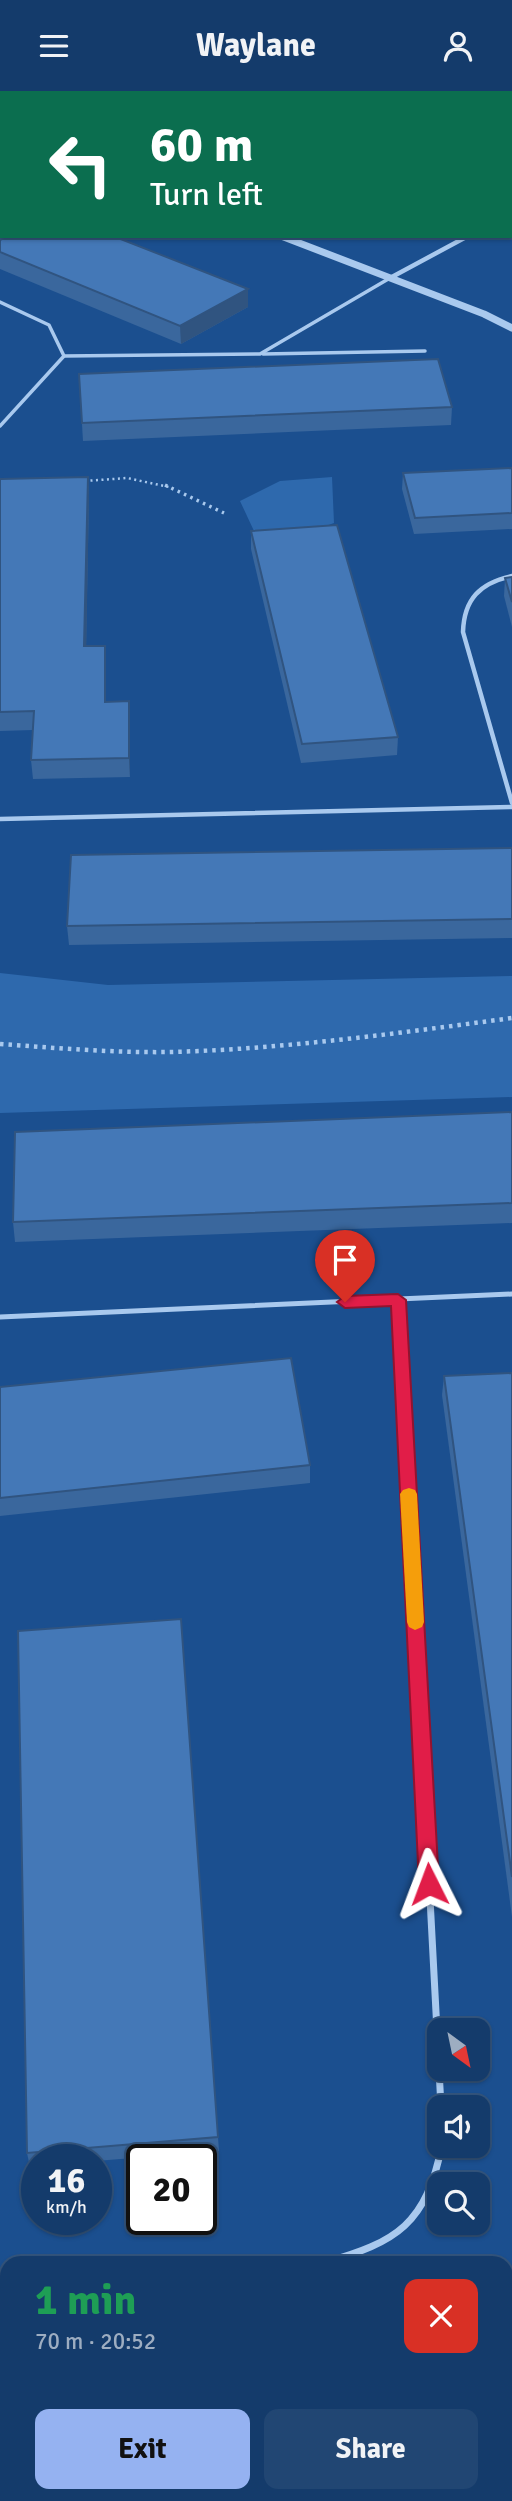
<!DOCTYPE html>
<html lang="en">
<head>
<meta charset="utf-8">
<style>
	:root { --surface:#143b6b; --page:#214673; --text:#f1f3f6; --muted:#9dadc1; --line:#33557e; --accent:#95b2f1 }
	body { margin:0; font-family:Signika,sans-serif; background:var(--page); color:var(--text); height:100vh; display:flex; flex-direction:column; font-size:26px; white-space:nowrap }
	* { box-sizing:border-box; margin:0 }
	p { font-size:23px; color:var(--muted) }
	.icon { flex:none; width:38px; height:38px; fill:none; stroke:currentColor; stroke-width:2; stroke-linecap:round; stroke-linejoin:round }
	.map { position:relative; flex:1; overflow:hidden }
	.sheet { position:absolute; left:0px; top:2165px; width:513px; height:247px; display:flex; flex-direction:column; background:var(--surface); border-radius:21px 21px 0 0; box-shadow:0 2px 5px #0004,0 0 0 2px var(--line) }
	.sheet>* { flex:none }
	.guide { position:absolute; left:0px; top:0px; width:513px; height:147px; box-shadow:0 2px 5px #0004,0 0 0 2px var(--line); background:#0b6e4f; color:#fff; overflow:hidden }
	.needle { width:46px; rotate:147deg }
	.controls { position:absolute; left:427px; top:1927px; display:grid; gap:14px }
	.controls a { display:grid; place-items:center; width:63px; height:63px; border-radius:14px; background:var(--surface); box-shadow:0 2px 5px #0004,0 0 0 2px var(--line); font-size:35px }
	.speed { position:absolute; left:21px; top:2053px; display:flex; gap:14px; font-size:35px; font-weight:700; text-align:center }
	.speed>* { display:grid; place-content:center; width:91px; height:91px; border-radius:50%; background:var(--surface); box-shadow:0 2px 5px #0004,0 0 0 2px var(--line); line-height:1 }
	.speed small { font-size:18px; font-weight:400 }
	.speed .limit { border:4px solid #111; border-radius:10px; background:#fff; color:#111 }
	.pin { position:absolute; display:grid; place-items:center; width:60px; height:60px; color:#fff; margin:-72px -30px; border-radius:50% 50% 50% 0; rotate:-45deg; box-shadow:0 0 7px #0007 }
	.pin .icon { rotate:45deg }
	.me { position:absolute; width:77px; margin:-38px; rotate:357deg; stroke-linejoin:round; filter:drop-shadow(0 0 5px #0008) }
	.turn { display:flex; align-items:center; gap:24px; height:147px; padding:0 35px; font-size:32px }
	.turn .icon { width:91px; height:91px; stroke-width:2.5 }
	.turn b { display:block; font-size:49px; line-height:60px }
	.round { display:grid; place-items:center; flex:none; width:74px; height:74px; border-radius:14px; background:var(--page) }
	.summary { display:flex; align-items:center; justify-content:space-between; height:119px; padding:0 35px }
	h1 { font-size:42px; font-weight:700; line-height:52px; color:#1e9e55 }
	.cta { display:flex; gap:14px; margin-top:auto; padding:14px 35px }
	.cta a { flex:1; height:80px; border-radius:14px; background:var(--accent); color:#111; font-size:28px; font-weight:700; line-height:80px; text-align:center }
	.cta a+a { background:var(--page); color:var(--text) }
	header { display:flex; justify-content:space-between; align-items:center; height:91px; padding:0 35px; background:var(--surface); font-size:32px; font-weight:700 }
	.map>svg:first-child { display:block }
</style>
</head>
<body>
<header><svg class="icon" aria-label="menu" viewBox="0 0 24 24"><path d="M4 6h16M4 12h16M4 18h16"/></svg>Waylane<svg class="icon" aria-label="person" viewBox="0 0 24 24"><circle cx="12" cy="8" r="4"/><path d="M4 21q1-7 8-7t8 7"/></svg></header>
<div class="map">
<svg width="512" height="2410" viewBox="0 0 512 2410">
	<rect width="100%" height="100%" fill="#1b4f8f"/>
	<!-- green -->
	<g fill="#2e69ad">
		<path d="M332,386L334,432L304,443L254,440L240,410L280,390Z"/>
		<path d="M0,882L108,894L512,885V1006L0,1022Z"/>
	</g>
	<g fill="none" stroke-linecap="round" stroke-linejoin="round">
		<!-- path-far3 -->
		<path stroke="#a9c9ee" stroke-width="2.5" stroke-dasharray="2 3.5" stroke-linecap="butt" d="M85,390L127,387L169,396"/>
		<!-- path-far2 -->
		<path stroke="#a9c9ee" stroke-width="3.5" stroke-dasharray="2.5 4.5" stroke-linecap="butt" d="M165,394L224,422"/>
		<!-- path-far1 -->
		<path stroke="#a9c9ee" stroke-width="4.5" stroke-dasharray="3.5 5" stroke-linecap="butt" d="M0,953C57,957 114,962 171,961C285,958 399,942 512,927"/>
		<!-- path -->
		<path stroke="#a9c9ee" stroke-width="5" stroke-dasharray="4.5 7" stroke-linecap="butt" d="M506,2281L512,2287"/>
		<!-- service-far3 -->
		<g stroke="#a9c9ee" stroke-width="3.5">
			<path d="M0,211L49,234L64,265"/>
			<path d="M263,263L425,260"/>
			<path d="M0,335L64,265L260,263L390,187"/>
		</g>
		<!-- service-far2 -->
		<g stroke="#a9c9ee" stroke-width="4.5">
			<path d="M512,485C480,492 464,508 463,541L512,712"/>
			<path d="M0,728L512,716"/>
		</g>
		<!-- service-far1 -->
		<g stroke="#a9c9ee" stroke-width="5">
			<path d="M398,1208L417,1563"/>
			<path d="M0,1226L512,1203"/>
		</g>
		<!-- service -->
		<g stroke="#a9c9ee" stroke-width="7">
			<path d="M417,1561L441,2016"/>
			<path d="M323,2172C398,2151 426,2133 442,2054"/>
			<path d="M0,2251L7,2249"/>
		</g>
		<!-- minor -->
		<g stroke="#a9c9ee" stroke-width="4.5">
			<path d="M58,2L62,0"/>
			<path d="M390,187L468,145"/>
		</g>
		<!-- tertiary-far1 -->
		<path stroke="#a9c9ee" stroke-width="7" d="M281,145L484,223L512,237"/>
		<!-- tertiary -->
		<g stroke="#a9c9ee" stroke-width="16">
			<path d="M506,2389L512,2388"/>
			<path d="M423,2410L445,2404"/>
		</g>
	</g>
	<!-- wall -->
	<g fill="#3a679d">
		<path d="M151,0H298L295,2H147Z"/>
		<path d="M0,149L248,198V216L181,253L0,178Z"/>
		<path d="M79,283L452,316L451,334L83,350Z"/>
		<path d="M512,377V438L414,443L402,398L403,382Z"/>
		<path d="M88,386L89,405L86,555H105L106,611L129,610L130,686L33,688L31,669L33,639L0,640V388Z"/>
		<path d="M251,440L398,646L397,664L301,672L251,458Z"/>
		<path d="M512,486V536L504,505L505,487Z"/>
		<path d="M512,757V847L69,854L67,835Z"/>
		<path d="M512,1021V1132L15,1151L13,1131Z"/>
		<path d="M512,1282V1826L442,1304L444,1285Z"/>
		<path d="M0,1296L310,1374V1392L0,1425Z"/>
		<path d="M218,2046L219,2060L96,2070V2068H37V2075L30,2076L27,2062Z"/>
	</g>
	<!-- shaded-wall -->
	<g fill="#305480">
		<path d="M268,0H298L295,2H265Z"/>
		<path d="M248,198V216L181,253L180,235Z"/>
		<path d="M88,386L89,405L86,574L84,555Z"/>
		<path d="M105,555L106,574V630L105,611Z"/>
		<path d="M129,610L130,629V686L129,667Z"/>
	</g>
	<!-- building -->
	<g fill="#4478b7" stroke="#305480" stroke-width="2">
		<path d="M151,0H213L218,2H147Z"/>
		<path d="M232,0H268L265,2H237Z"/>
		<path d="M471,0L512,1V34L511,35V2H467Z"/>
		<path d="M8,145H113L248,198L180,235L0,161V149Z"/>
		<path d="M438,268L452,316L82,332L79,283Z"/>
		<path d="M512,377V422L415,427L403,382Z"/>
		<path d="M88,386L84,555H105V611L129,610V667L31,669L34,620L0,621V388Z"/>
		<path d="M337,434L398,646L302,653L251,440Z"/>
		<path d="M512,486V511L505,487Z"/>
		<path d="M512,757V828L67,835L71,764Z"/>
		<path d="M512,1021V1112L13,1131L15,1041Z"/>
		<path d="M291,1267L310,1374L0,1407V1296Z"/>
		<path d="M512,1282V1786L444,1285Z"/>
		<path d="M181,1528L218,2046L27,2062L18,1540Z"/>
	</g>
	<!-- route -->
	<path fill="#e11d48" stroke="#92132f" stroke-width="2" d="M398,1203L406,1209L439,1793L436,1800L429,1802L422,1800L419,1793L391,1215L345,1217L337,1211L345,1205Z"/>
	<!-- slow -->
	<path fill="#f59e0b" d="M409,1397L415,1399L417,1403L424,1531L422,1536L415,1539L409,1536L407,1531L400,1403L403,1399Z"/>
</svg>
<div class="controls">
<a><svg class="needle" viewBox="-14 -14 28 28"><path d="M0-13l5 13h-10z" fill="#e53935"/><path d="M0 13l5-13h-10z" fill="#9dadc1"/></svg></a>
<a><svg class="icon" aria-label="sound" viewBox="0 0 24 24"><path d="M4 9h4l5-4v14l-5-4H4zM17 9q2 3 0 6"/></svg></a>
<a><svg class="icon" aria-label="search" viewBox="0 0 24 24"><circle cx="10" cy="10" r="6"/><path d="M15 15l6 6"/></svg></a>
</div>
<div class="speed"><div>16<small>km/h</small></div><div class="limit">20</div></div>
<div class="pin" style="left:345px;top:1211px;background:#d93025"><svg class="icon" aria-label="arrive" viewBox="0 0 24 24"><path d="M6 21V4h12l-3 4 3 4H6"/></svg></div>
<svg class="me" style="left:429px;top:1793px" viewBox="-20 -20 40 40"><path d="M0-17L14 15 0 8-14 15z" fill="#e11d48" stroke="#fff" stroke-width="4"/></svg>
<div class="guide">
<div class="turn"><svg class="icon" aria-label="left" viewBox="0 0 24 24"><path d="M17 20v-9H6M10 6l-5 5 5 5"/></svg><div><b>60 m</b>Turn left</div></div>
</div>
<section class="sheet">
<div class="summary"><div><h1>1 min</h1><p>70 m · 20:52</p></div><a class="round" style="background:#d93025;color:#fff"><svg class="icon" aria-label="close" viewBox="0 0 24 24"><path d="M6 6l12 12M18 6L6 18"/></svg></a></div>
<div class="cta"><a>Exit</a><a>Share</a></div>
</section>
</div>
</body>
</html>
